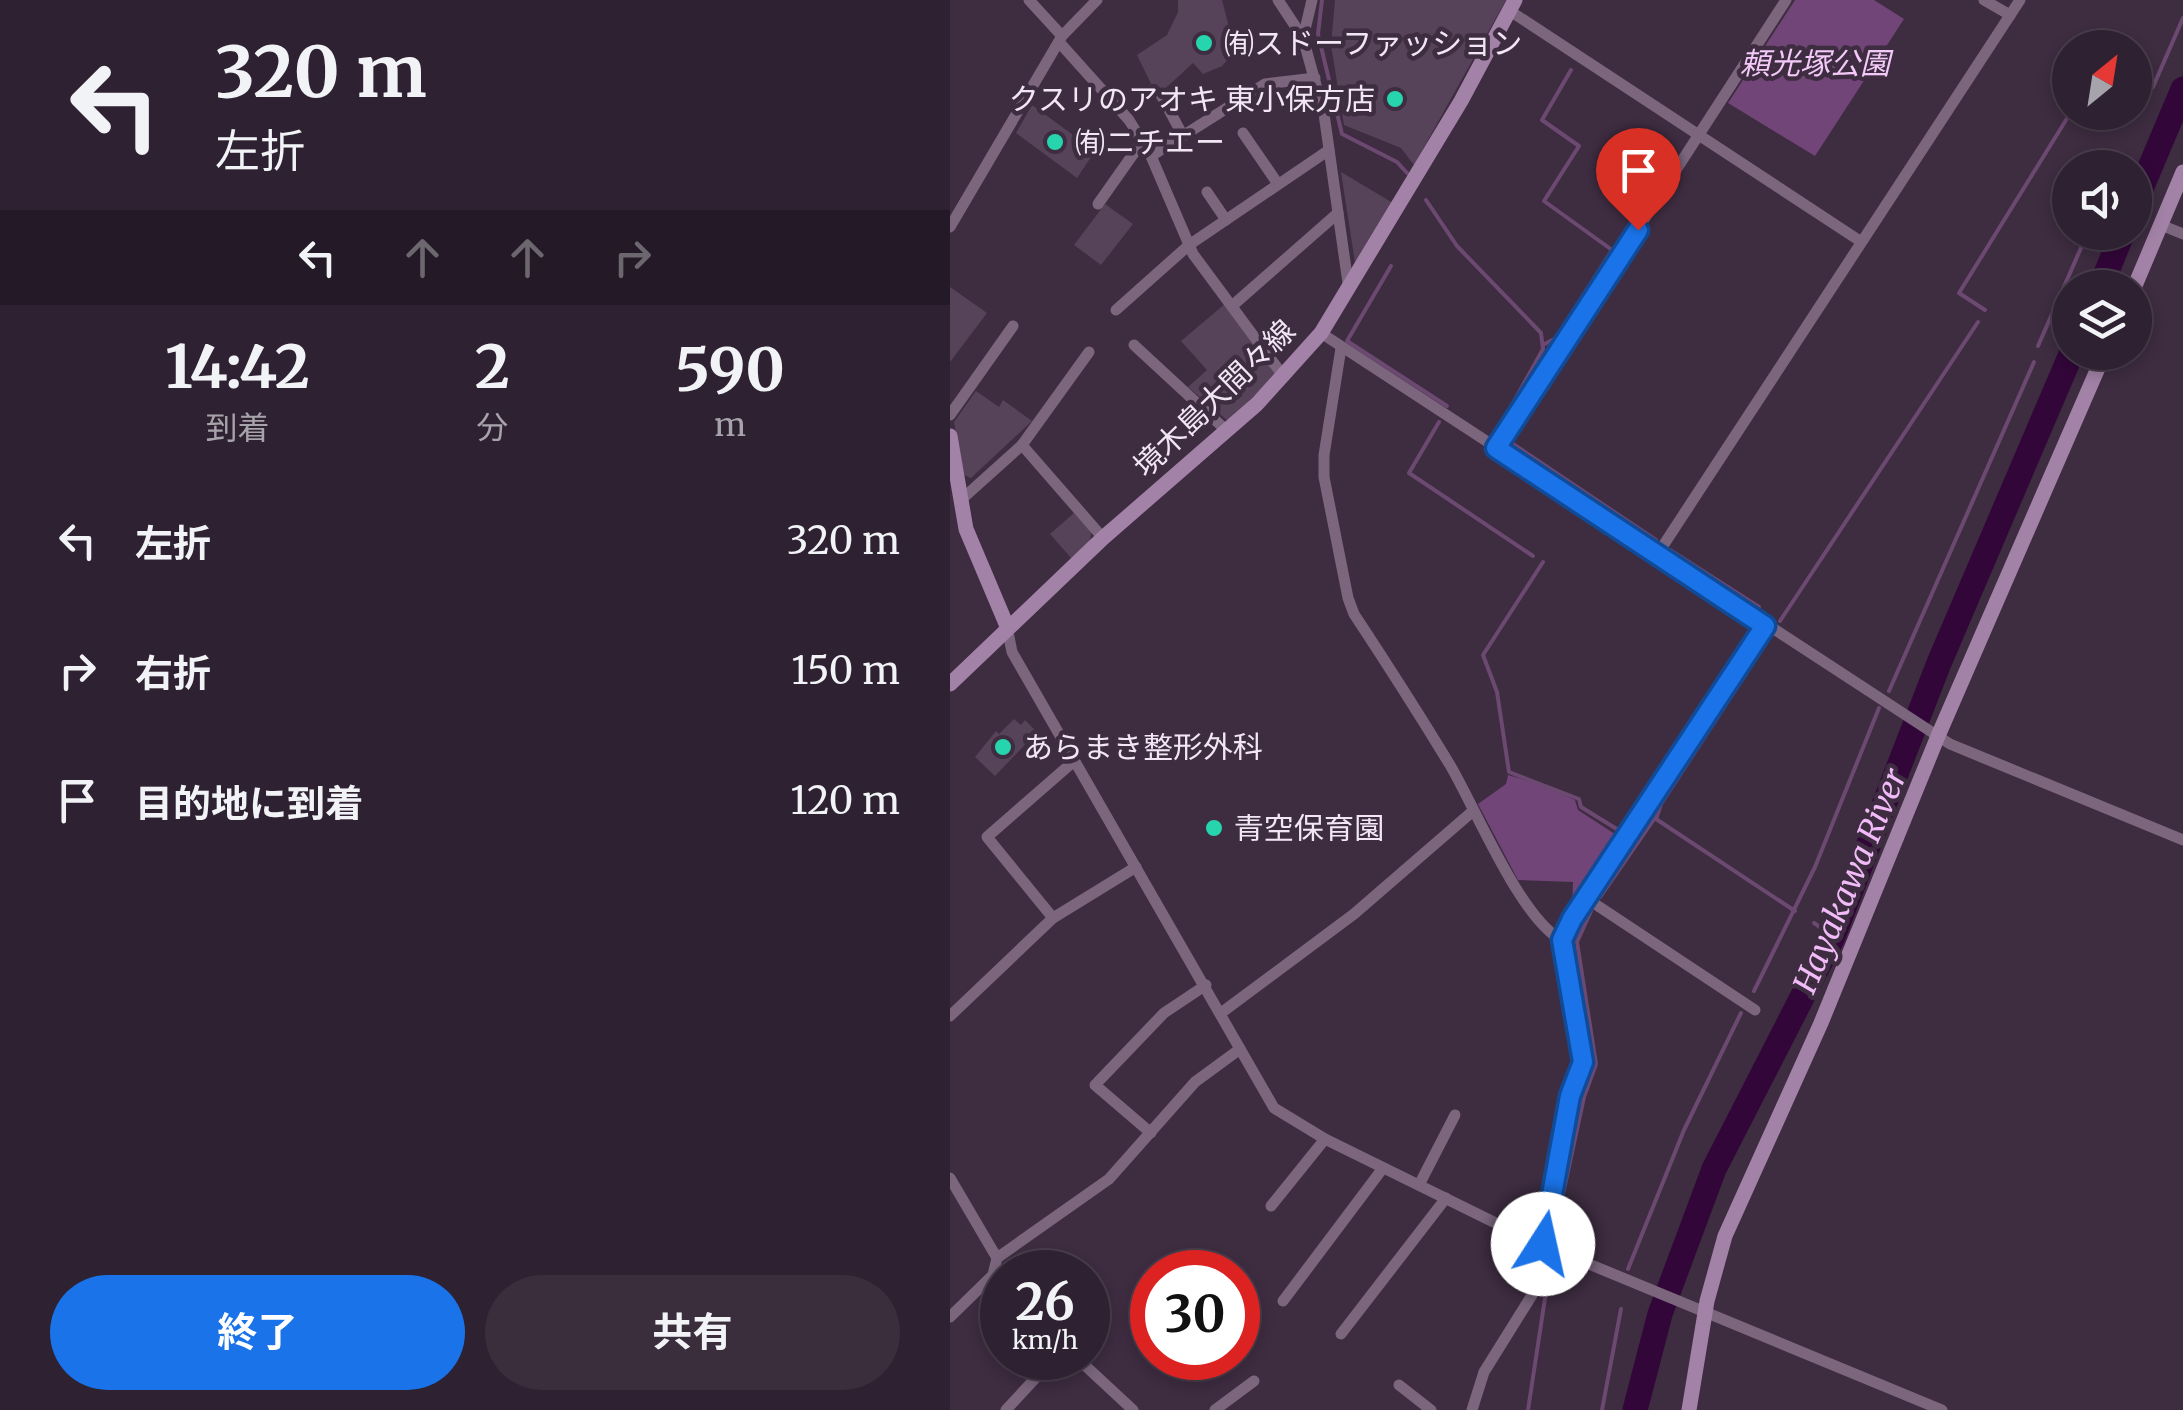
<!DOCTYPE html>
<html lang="ja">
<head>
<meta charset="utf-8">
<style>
	:root { --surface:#2e2131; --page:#3a2e3d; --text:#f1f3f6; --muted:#a7a3ab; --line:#493e4d; --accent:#1a73e8 }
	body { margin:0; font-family:Merriweather,"Noto Sans JP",serif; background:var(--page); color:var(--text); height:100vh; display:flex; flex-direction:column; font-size:38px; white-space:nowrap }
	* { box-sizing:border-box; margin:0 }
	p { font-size:32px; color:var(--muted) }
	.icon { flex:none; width:55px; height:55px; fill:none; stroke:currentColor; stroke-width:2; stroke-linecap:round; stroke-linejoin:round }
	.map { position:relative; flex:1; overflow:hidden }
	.drawer { display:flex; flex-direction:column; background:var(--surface); width:950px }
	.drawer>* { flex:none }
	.banner { background:#2e2131; color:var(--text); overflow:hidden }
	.needle { width:65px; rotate:30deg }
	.buttons { position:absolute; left:1102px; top:30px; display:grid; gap:20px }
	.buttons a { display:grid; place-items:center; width:100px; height:100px; border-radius:50%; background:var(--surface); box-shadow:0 5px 15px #0003,0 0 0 2px var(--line); font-size:50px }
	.speed { position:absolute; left:30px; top:1250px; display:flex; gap:20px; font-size:50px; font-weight:700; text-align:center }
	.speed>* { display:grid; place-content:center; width:130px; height:130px; border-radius:50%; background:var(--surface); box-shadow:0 5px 15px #0003,0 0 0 2px var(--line); line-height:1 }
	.speed small { font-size:25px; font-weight:400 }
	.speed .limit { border:15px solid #d22; background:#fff; color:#111 }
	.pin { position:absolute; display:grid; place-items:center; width:85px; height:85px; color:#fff; margin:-102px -42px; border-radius:50% 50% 50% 0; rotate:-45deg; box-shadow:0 0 10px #0007 }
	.pin .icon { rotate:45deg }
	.me { position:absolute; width:110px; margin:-55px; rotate:10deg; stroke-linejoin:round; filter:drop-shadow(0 0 8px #0008) }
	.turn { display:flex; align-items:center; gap:35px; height:210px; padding:0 50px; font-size:45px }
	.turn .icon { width:130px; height:130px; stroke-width:2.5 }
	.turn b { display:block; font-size:70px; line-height:85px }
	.lanes { display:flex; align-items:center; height:95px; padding:0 50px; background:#0003; justify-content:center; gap:50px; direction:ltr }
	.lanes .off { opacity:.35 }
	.eta { display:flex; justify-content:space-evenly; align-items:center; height:170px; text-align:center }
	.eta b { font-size:60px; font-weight:700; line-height:70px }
	.cta { display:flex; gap:20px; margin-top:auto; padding:20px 50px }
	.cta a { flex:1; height:115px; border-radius:60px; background:var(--accent); color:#fff; font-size:40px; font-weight:700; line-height:115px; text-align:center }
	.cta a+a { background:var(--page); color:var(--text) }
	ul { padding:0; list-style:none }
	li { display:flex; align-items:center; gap:30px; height:130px; padding:0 50px }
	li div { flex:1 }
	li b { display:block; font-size:38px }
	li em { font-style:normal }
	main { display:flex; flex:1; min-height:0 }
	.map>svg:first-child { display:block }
</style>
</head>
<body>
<main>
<section class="drawer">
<div class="banner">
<div class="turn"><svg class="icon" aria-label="left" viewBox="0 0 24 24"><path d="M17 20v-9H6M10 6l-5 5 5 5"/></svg><div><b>320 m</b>左折</div></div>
<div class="lanes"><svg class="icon" aria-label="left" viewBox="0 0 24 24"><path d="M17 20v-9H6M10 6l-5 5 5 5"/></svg><svg class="icon off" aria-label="ahead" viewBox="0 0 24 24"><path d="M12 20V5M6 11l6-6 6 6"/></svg><svg class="icon off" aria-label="ahead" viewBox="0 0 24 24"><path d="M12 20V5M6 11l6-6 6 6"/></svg><svg class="icon off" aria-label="right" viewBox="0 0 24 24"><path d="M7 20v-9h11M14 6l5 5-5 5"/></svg></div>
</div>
<div class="eta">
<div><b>14:42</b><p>到着</p></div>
<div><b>2</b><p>分</p></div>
<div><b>590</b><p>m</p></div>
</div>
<ul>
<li><svg class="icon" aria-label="left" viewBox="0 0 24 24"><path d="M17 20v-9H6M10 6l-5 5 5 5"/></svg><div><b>左折</b></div><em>320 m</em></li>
<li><svg class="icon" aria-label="right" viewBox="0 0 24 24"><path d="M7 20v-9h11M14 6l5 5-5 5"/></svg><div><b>右折</b></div><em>150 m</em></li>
<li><svg class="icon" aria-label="arrive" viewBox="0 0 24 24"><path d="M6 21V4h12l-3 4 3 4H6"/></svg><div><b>目的地に到着</b></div><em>120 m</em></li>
</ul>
<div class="cta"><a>終了</a><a>共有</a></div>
</section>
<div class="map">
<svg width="1233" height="1410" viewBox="0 0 1233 1410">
	<rect width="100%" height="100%" fill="#3e2c41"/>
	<!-- green -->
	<g fill="#714577">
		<path d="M845,0H924L954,19L865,156L778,103Z"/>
		<path d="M558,775L595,786L625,800L628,810L671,838L622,909L623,882L568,880L528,804L556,784Z"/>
	</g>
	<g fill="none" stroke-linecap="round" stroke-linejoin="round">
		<!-- stream -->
		<g stroke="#6c4971" stroke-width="4">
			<path d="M372,0L368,34L392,134L447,162L457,173"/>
			<path d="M1185,81L1200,89L1203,87L1233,18"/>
			<path d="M1166,168L1169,161"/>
			<path d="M476,200L507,246L591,333L593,349L552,423"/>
			<path d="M441,266L397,341L497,406"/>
			<path d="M1035,310L1009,293L1121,112"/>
			<path d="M593,345L606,338L662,250L594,201L629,146L592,120L621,70"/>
			<path d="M1088,346L1138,232"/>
			<path d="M489,422L459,473L583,556"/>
			<path d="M563,444L706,540"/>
			<path d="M720,550L809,607"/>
			<path d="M593,562L533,655L547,692L559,772L629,799L631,807L670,831L697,791"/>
			<path d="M830,621L1028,322"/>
			<path d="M816,643L711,804L706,819L845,911"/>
			<path d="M939,691L1084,362"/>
			<path d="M650,897L706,816"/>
			<path d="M864,923L883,936"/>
			<path d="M804,991L865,867L929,708"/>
			<path d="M604,1236L634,1097L646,1064L627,942L641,911"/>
			<path d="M678,1269L734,1130L791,1013"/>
			<path d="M578,1410L601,1259"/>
			<path d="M652,1410L671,1309"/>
		</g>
		<!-- river -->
		<g stroke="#320639" stroke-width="25">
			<path d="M1185,203L1233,89"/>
			<path d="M1150,288L1173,232"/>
			<path d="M685,1410L710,1314L764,1169L882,939L989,663L1122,352"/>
		</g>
	</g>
	<!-- building -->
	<g fill="#574359">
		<path d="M228,0H272L285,51L272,66L253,74L243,63L207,96L187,55L217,35L228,12Z"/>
		<path d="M385,0H556L464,165L451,148L394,125L381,45Z"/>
		<path d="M82,105L145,151L127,178L66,133Z"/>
		<path d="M391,172L443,203L406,269Z"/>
		<path d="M155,204L183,224L151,265L124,245Z"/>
		<path d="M0,287L37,313L0,362Z"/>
		<path d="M276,303L327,374L278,421L238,387L257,370L231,341Z"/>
		<path d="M26,391L49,407L53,400L82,421L21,478L14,475L4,422Z"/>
		<path d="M124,513L141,532L140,544L122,559L100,534Z"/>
		<path d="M64,719L71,725L75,720L87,732L45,776L25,757L46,731L49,734Z"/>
	</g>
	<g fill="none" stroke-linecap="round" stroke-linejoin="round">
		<!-- street -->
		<g stroke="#7b667e" stroke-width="11">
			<path d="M79,0L112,36"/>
			<path d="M328,0L353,38"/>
			<path d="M362,0L353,38L374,114L399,290"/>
			<path d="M1034,0L1060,15"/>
			<path d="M560,11L910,241"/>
			<path d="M109,42L179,120L201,156L243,254L334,377"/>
			<path d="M211,95L232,134"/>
			<path d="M293,133L328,184"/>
			<path d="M201,156L315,84L365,78"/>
			<path d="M257,192L276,220"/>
			<path d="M148,204L191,143"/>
			<path d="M1211,225L1233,234"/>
			<path d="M0,227L112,36L147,0"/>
			<path d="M282,306L388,213"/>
			<path d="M166,310L239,245L379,150"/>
			<path d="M371,333L1000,744L1233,840"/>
			<path d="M184,345L277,431"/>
			<path d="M391,348L374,455V477L398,598L404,614C437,664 469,714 500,765C526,809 569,916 611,940L633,1062L620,1095L587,1287L534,1372L522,1410"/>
			<path d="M0,415L63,326"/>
			<path d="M72,445L153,538"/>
			<path d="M546,448L836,0"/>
			<path d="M12,499L72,445L139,352"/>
			<path d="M707,555L1070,0"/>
			<path d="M57,627L62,652L324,1108L375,1139L576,1238L992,1410"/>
			<path d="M636,898L805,1010"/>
			<path d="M103,918L37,837L124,761"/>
			<path d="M611,940L621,919L815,626"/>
			<path d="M271,1013L404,914L523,811"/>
			<path d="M0,1016L103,918L186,867"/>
			<path d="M201,1133L145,1085L214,1013L256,985"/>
			<path d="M0,1178L47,1258L43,1275L0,1317"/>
			<path d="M469,1185L505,1115"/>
			<path d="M321,1206L375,1139"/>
			<path d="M47,1258L159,1179L245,1082L290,1049"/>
			<path d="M333,1301L433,1168"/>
			<path d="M391,1334L496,1198"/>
			<path d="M127,1358L183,1410"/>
			<path d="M449,1385L481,1410"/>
			<path d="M56,1410L104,1358"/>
			<path d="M265,1410L304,1381"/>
		</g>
		<!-- secondary -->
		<g stroke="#a382a7" stroke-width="15">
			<path d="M1184,288L1233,172"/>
			<path d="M0,436L16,529L57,626"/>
			<path d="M0,684L153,538L307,404L371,333L511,101L565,0"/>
			<path d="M739,1410L757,1301L775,1236L871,1023L988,736L1155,352"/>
		</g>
	</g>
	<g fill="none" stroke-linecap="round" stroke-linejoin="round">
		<!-- route casing -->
		<g stroke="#114b97" stroke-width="25">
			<path id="route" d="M593,1244L620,1096L633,1062L612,940L622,919L815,626L546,448L688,230"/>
		</g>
		<!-- route -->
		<use href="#route" stroke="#1a73e8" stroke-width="18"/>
	</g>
	<!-- markers -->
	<g fill="#26d5ad" stroke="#3e2c41" stroke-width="4">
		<circle cx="254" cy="43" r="10"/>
		<circle cx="445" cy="99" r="10"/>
		<circle cx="105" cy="142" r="10"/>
		<circle cx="53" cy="747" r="10"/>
		<circle cx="264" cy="828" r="10"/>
	</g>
	<g text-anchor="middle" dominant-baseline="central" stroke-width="9" stroke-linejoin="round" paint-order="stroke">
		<!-- poi labels -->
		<g font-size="30" fill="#f2e6f4" stroke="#3e2c41" text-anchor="start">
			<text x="274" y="43">㈲スドーファッション</text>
			<text x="425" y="99" text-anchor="end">クスリのアオキ 東小保方店</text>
			<text x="125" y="142">㈲ニチエー</text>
			<text x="73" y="747">あらまき整形外科</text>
			<text x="284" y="828">青空保育園</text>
		</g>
		<!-- park labels -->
		<g font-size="30" font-style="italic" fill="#f2c9f7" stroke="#3e2c41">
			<text x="865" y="63">頼光塚公園</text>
		</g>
		<!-- street labels -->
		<g font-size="30" fill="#f2e6f4" stroke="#3e2c41">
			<text transform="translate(264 398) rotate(-44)">境木島大間々線</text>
		</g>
		<!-- water labels -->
		<g font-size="32" font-style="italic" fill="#f1bbf8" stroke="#3e2c41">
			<text transform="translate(900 881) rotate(-67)">Hayakawa River</text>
		</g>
	</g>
</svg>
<div class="buttons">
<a><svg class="needle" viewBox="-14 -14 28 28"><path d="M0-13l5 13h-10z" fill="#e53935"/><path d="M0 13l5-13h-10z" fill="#a7a3ab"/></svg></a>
<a><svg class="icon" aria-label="sound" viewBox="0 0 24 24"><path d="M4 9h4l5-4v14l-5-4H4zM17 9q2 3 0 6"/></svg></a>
<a><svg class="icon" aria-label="layers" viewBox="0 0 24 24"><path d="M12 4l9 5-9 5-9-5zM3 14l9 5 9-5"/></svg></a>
</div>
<div class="speed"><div>26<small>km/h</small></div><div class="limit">30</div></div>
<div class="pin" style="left:688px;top:230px;background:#d93025"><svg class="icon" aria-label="arrive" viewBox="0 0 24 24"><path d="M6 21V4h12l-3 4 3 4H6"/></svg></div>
<svg class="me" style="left:593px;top:1244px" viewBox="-20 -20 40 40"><circle r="19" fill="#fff"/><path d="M0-13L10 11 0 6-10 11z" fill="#1a73e8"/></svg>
</div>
</main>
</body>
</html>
